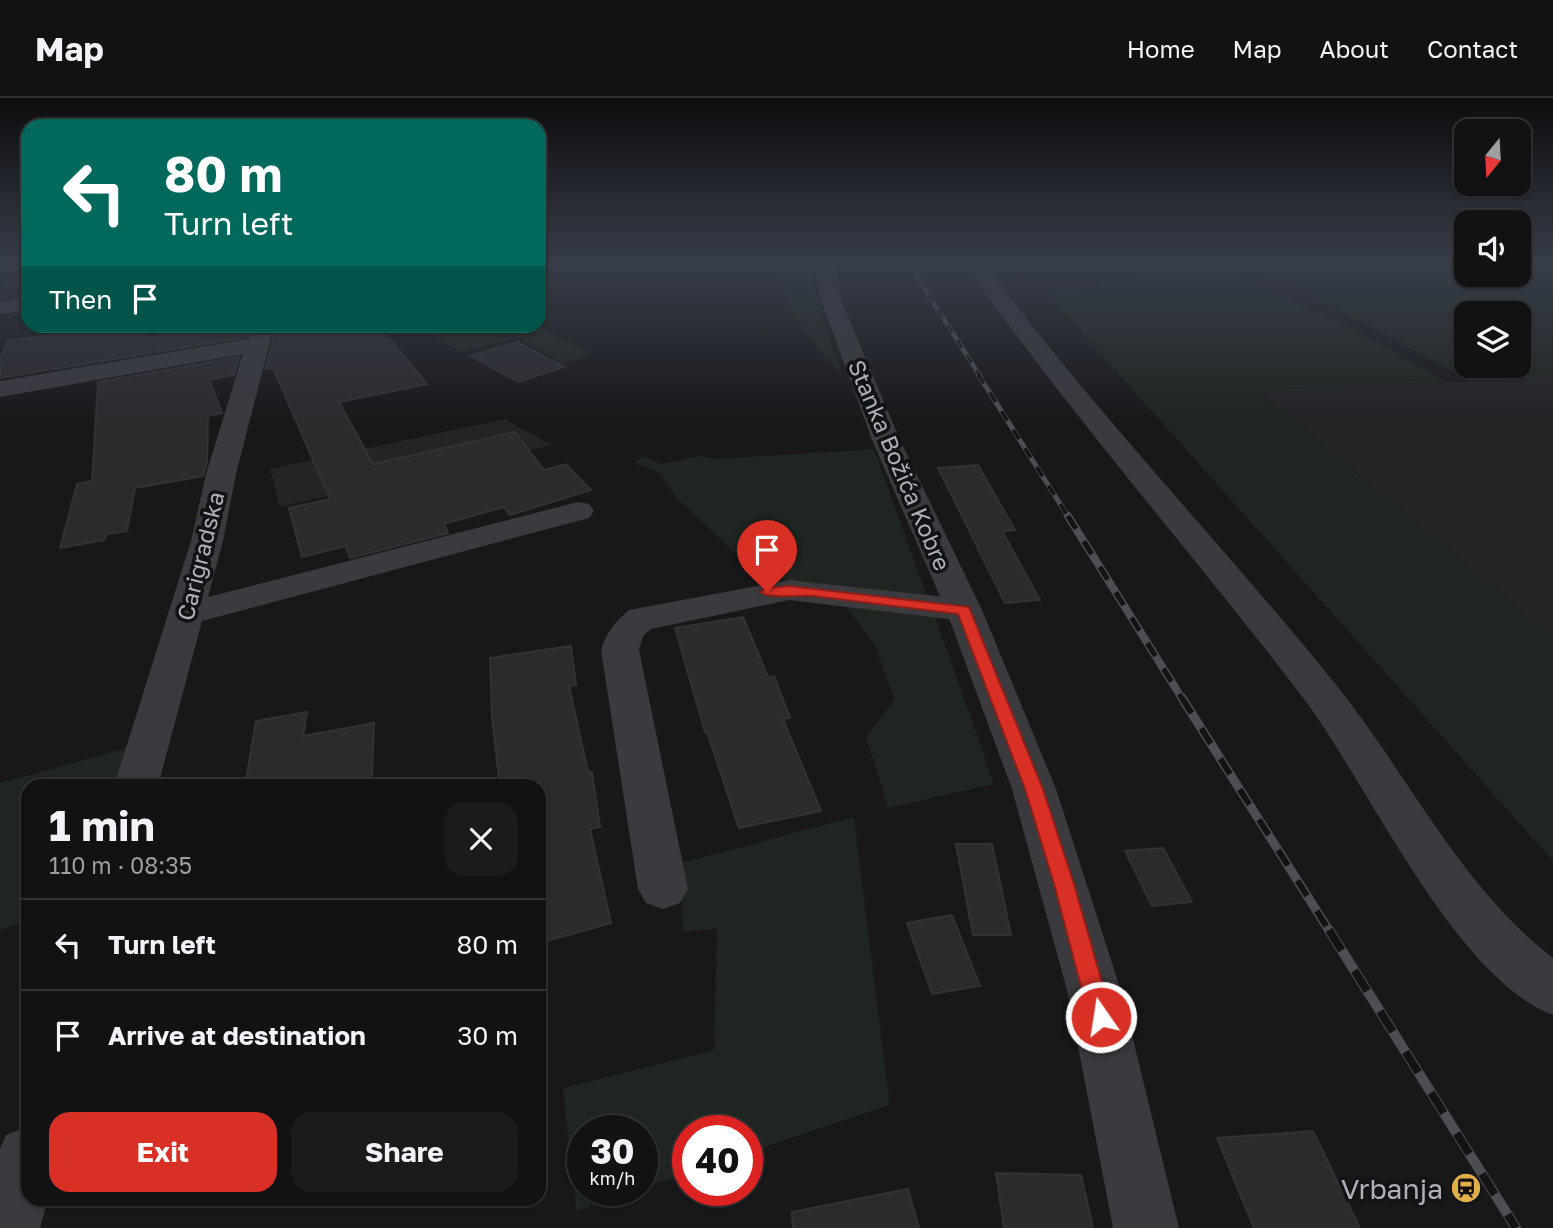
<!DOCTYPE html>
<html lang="en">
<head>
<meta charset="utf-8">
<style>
	:root { --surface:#121214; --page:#1b1b1d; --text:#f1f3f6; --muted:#9c9ea0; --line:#313234; --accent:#d93025 }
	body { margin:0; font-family:"Golos Text",sans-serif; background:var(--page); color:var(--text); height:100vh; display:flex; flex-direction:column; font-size:26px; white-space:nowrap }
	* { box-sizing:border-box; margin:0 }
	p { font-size:23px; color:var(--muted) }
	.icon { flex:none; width:38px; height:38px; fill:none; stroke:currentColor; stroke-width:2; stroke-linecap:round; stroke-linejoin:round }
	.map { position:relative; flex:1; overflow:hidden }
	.panel { position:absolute; left:21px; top:681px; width:525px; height:427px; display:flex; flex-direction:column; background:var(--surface); border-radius:21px; box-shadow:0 2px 5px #0004,0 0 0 2px var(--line) }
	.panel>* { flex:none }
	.guide { position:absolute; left:21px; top:21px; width:525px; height:214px; border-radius:21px; box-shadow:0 2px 5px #0004,0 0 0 2px var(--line); background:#00695c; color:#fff; overflow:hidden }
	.needle { width:46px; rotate:198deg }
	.fabs { position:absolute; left:1454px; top:21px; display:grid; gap:14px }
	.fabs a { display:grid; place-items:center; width:77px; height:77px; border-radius:14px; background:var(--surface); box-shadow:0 2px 5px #0004,0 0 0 2px var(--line); font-size:35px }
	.speed { position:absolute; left:567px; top:1017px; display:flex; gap:14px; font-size:35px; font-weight:700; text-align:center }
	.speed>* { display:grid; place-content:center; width:91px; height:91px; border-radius:50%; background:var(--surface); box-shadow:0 2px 5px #0004,0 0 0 2px var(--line); line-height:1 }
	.speed small { font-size:18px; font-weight:400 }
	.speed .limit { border:10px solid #d22; background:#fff; color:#111 }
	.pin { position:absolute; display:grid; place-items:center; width:60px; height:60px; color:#fff; margin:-72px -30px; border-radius:50% 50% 50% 0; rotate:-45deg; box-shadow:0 0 7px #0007 }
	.pin .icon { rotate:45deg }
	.me { position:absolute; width:77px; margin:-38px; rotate:347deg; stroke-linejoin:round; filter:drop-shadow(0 0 5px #0008) }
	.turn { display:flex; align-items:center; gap:24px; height:147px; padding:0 28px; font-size:32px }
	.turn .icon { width:91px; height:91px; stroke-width:2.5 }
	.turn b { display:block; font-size:49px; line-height:60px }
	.then { display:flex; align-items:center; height:66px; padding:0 28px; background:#0003; gap:14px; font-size:26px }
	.round { display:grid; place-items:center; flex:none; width:74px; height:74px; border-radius:21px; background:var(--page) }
	.head { display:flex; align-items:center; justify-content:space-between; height:119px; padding:0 28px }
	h1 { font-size:42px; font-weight:700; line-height:52px }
	.action { display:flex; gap:14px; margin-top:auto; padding:14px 28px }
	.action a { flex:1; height:80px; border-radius:21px; background:var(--accent); color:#fff; font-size:28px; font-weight:700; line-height:80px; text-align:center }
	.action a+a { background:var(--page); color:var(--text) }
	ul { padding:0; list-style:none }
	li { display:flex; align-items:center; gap:21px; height:91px; padding:0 28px; border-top:2px solid var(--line) }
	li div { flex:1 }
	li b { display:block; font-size:26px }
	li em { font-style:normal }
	header { display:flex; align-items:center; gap:42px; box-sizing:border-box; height:98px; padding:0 35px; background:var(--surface); border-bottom:2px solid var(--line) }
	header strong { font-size:33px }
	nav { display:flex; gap:38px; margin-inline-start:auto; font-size:24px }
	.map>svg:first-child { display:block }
</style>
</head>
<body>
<header>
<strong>Map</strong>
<nav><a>Home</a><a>Map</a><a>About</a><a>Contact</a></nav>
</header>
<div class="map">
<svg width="1553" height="1130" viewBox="0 0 1553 1130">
	<rect width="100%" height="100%" fill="#18181a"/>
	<!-- built -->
	<g fill="#242427">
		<path d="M1553,280V540L1258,292Z"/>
		<path d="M505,321L552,347L280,409L270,371Z"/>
	</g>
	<!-- green -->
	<g fill="#1f2520" fill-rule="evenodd">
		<path d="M775,166H812V186L842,278L798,227Z"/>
		<path d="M1236,166H1466V177H1519V166H1553V280L1469,283L1337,210ZM1519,215V268H1466V215Z"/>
		<path d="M1225,174L1355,232L1447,284L1258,292L1553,540V763L1044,192L1099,189L1100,183Z"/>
		<path d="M420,228H538L591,256L563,266L517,239L462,254Z"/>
		<path d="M874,351L927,498L770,480L741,461L676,399L659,375L635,365L642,358L661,366L699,358L718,361Z"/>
		<path d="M845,507L935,518L994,686L888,710L866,638L895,601L874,546Z"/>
		<path d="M131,649L123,688H28V823L0,832V685Z"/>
		<path d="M854,719L890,1007L747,1055V1032H688V1075L642,1090V1032H583V1092H638L576,1113L563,990L714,952L717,831L683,834L681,765Z"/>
	</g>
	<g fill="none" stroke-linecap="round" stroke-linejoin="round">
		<!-- stream -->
		<g fill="#2f373d" fill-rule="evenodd">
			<path d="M539,166H547L539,169Z"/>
			<path d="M28,181V185L0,192V188Z"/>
		</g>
	</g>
	<!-- building -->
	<g fill="#2b2b2e" stroke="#323236" stroke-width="2">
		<path d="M108,228H116V238L145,233L146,240L225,228L226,235L248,231L246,239L0,280V261L8,243Z"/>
		<path d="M276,228H379L427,286L339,304L373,366L515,334L544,372L566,366L591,392L510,417L504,409L444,426L448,435L350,460L346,448L302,459L289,410L330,401L273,270L266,271Z"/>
		<path d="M517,244L564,269L518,284L471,258Z"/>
		<path d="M239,259L234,277L209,282L222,315L208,318L207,364L203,378L135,390L127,433L106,436L105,442L60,450L77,386L92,383L98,284Z"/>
		<path d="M978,367L1015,432L1002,433L1040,502L1005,505L938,370Z"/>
		<path d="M743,519L768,579L774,578L790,620L783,621L821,713L739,730L707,634H705L675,530Z"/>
		<path d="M571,548L576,587L569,588L588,674H592L600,729L590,731L611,825L539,845V688H500L492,620L490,560Z"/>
		<path d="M307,614L303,638L374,625L372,680L332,688H245L256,623Z"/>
		<path d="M956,746H992L1011,837H973Z"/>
		<path d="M1163,750L1192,804L1152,808L1125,753Z"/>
		<path d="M952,817L980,888L932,896L907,825Z"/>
		<path d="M1313,1033L1360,1130H1254L1217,1040Z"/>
		<path d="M996,1075L1081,1077L1093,1130H1004Z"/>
		<path d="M908,1091L919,1130H793L792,1114Z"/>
	</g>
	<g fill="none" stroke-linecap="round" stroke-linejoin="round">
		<!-- minor -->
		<g fill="#3a3a3f" fill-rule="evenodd">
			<path d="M965,166H985C1094,314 1222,445 1337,588C1409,678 1460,788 1553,860V917C1454,879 1368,686 1304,601C1192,454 1070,317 965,166Z"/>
			<path d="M28,201V213L0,216V204Z"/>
			<path d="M252,228H274L236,376L223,443L208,499L578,404L589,406L594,413L589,420L202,523L158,688H114L191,443L206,376L243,256L0,299V283L248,241Z"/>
			<path d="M789,482L964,501L977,504L982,512L977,520L964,523L789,502L651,531L643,538L639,552L688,791L680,805L663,811L646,805L638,791L601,552C606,535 616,523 629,512Z"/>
			<path d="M28,1028V1101H48L40,1130H0V1051L6,1037Z"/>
		</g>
		<!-- tertiary -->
		<path fill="#3a3a3f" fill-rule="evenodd" d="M815,166H835L841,202L900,342L982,512L1056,691L1122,896L1179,1130H1113L1068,896L1012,691L946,512L872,342L821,202Z"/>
		<!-- rail-far4 casing -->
		<g stroke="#4d4e53" stroke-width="4.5">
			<path id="rail-far4" d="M909,166L980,278"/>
		</g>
		<!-- rail-far3 casing -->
		<g stroke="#4d4e53" stroke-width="5">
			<path id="rail-far3" d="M978,276L1069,420"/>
		</g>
		<!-- rail-far2 casing -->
		<g stroke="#4d4e53" stroke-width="8">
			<path id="rail-far2" d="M1068,418L1183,602"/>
		</g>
		<!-- rail-far1 casing -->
		<g stroke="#4d4e53" stroke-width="9">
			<path id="rail-far1" d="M1182,600L1330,834"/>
		</g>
		<!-- rail casing -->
		<g stroke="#4d4e53" stroke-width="10">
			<path id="rail" d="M1329,832L1516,1130"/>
		</g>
		<!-- rail-far4 -->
		<use href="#rail-far4" stroke="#131315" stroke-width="2.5" stroke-dasharray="9" stroke-linecap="butt"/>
		<!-- rail-far3 -->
		<use href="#rail-far3" stroke="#131315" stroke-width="3.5" stroke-dasharray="11" stroke-linecap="butt"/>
		<!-- rail-far2 -->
		<use href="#rail-far2" stroke="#131315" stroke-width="5" stroke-dasharray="15" stroke-linecap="butt"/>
		<!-- rail-far1 -->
		<use href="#rail-far1" stroke="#131315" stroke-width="6" stroke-dasharray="18" stroke-linecap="butt"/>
		<!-- rail -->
		<use href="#rail" stroke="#131315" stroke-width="8" stroke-dasharray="24" stroke-linecap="butt"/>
	</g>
	<!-- sky -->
	<linearGradient id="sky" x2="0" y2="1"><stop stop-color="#0d0d0e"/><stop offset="0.51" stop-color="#373d49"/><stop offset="1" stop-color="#373d49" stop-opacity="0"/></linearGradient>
	<rect width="1553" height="324" fill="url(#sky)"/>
	<!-- route -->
	<path fill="#d93025" stroke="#8d1f18" stroke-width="2" d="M789,488L969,509L1043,691L1074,786L1112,919L1109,927L1101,930L1092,927L1089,919L1054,786L1025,691L958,516L813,498C800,497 768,501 760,494L767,490Z"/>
	<!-- icons -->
	<defs>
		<g id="station-disc" transform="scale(1.575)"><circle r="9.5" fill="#e1af4a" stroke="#131315"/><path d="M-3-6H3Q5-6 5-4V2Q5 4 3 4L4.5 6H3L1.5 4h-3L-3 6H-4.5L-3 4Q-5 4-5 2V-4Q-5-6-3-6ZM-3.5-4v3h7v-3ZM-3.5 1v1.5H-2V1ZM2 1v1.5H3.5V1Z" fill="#111"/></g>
	</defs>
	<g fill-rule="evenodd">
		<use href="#station-disc" x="1466" y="1090"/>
	</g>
	<g text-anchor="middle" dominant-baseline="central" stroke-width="7" stroke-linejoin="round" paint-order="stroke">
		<!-- street labels -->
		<g font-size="23" fill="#acb0b8" stroke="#131315">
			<text transform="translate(900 367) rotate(67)">Stanka Božića Kobre</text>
			<text transform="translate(200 458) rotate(-76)">Carigradska</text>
		</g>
		<!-- near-poi labels -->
		<g font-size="28" fill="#acb0b8" stroke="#131315" text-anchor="end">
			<text x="1443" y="1090">Vrbanja</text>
		</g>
	</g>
</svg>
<div class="fabs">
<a><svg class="needle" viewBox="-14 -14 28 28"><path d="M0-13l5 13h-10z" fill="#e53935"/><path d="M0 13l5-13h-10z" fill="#9c9ea0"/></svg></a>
<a><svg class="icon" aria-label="sound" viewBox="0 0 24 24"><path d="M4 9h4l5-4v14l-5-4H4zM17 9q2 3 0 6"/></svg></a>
<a><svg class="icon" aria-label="layers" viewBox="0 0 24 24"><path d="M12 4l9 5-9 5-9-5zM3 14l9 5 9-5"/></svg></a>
</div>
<div class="speed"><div>30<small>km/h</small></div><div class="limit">40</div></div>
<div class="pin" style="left:767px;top:494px;background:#d93025"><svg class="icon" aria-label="arrive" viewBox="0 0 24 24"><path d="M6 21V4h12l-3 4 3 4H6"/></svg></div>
<svg class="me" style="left:1101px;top:919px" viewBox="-20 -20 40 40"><circle r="17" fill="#d93025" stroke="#fff" stroke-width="3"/><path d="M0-11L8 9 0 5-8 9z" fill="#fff"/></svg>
<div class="guide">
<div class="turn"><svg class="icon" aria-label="left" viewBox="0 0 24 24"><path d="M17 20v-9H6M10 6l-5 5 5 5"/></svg><div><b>80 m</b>Turn left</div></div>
<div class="then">Then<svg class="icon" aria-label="arrive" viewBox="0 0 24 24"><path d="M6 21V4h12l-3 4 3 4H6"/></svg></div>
</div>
<section class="panel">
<div class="head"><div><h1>1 min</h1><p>110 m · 08:35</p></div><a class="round"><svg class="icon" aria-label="close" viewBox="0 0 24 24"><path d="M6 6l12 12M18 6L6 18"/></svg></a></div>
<ul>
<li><svg class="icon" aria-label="left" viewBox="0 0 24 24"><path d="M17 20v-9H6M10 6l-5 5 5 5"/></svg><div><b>Turn left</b></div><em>80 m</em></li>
<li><svg class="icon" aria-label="arrive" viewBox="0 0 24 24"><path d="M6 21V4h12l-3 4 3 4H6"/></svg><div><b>Arrive at destination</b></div><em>30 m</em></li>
</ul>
<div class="action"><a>Exit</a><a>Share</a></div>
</section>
</div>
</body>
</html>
